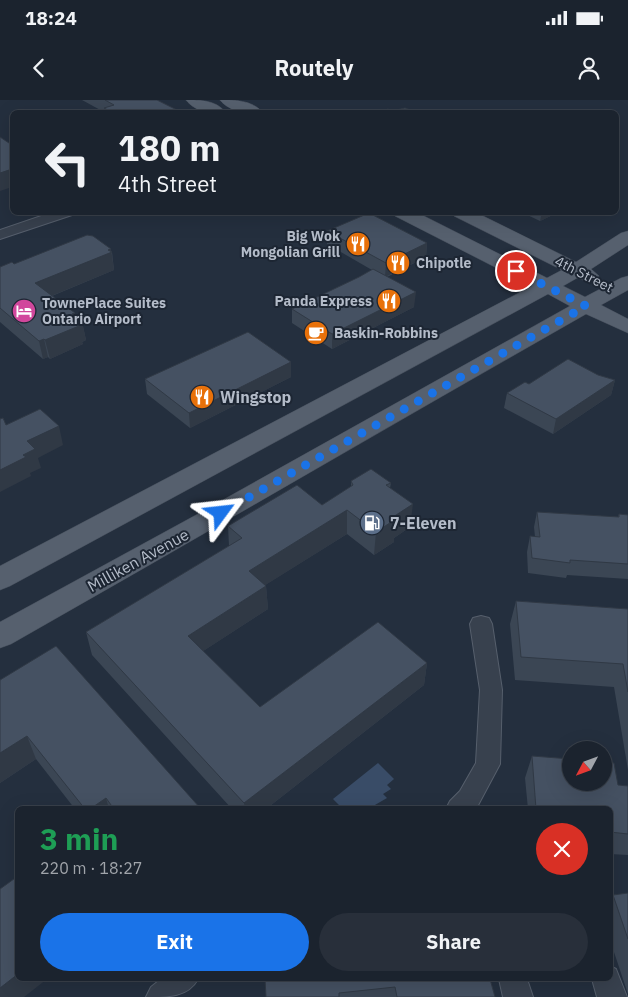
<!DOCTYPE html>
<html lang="en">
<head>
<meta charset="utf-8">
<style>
	:root { --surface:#1b232e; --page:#282f3a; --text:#f1f3f6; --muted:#a0a4aa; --line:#39404a; --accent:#1a73e8 }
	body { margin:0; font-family:"IBM Plex Sans",sans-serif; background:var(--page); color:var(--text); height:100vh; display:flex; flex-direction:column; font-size:19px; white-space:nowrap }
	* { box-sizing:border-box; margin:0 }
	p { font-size:16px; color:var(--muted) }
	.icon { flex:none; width:28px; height:28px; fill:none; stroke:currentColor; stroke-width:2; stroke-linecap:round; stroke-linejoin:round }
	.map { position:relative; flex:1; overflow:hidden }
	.sheet { position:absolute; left:15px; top:706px; width:598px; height:175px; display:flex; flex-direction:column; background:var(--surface); border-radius:8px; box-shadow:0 5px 20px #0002,0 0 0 1px var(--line) }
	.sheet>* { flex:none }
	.guide { position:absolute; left:10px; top:10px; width:609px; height:105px; border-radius:8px; box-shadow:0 5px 20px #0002,0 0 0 1px var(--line); background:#1b232e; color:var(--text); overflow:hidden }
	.needle { width:32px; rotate:229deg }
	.controls { position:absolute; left:562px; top:641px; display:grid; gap:10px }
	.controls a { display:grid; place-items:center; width:50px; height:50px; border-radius:50%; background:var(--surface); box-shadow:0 5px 20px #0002,0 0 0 1px var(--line); font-size:25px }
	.pin { position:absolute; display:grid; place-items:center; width:42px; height:42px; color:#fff; margin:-21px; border:2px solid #fff; border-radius:50%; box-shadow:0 1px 5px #0007 }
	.me { position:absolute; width:55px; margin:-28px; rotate:60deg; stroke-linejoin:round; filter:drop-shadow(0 0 4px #0008) }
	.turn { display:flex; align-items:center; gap:18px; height:105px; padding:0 25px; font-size:22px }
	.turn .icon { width:65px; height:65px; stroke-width:2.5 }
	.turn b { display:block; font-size:35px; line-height:42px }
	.round { display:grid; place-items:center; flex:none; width:52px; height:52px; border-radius:26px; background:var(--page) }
	.headline { display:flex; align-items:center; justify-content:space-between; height:85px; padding:0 25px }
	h1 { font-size:30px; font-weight:700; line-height:38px; color:#1e9e55 }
	.cta { display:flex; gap:10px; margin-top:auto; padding:10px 25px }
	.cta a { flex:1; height:58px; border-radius:30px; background:var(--accent); color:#fff; font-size:20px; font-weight:700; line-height:58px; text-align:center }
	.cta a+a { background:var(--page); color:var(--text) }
	.status { display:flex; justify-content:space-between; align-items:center; height:35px; padding:0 25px; background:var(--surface); direction:ltr }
	.status svg { height:14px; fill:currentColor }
	header { display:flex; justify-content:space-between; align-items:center; height:65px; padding:0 25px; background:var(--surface); font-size:22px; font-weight:700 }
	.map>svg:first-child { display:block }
</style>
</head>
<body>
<div class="status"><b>18:24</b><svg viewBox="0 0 49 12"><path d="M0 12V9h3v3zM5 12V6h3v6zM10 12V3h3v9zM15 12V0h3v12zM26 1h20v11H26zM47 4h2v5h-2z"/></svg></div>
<header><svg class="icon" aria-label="back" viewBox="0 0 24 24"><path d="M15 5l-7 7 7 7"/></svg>Routely<svg class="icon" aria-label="person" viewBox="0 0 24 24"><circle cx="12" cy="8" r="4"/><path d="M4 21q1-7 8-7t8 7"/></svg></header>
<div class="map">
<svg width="628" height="897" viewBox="0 0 628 897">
	<rect width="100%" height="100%" fill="#242f3e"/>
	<!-- water -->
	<path fill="#394c67" d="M378,663L394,679L387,685L391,689L383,694L387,698L368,709H343L333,699Z"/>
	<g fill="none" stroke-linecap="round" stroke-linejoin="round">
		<!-- street casing -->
		<g stroke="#565f6c" stroke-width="2">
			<g id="street">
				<path d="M53,112H73L72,115L0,139V130Z"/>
				<path d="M481,516L489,518L492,524L502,590L500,664L476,709H446L450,701L460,691L476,663L480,590L470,524L473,518Z"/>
				<path d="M610,866L616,869L627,897H597L592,879H610Z"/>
				<path d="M161,879H198C188,897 169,897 146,897L151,887Z"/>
				<path d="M499,879H527L533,897H503Z"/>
			</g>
		</g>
		<!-- primary casing -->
		<g stroke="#414a57" stroke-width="1">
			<g id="primary">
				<path d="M186,0C200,0 216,0 225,12C212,14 195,12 186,0Z"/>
				<path d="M220,0C234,0 252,0 262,12C249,14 229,12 220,0Z"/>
				<path d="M392,112H416L547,178L562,170L454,116L451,112H475L576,162L621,133L628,131V145L591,169L599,176L596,180L589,182L577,178L563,186L585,197L621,178L628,176V190L601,205L628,219V233L586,214C394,323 203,435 11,544L0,548V522L196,415L570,206L548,194L10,486L0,490V466L532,186L395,116Z"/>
			</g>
		</g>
		<!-- street -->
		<use href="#street" fill="#38414e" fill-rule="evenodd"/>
		<!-- primary -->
		<use href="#primary" fill="#56606e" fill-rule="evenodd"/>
	</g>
	<!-- wall -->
	<g fill="#3b4654">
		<path d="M82,0H157L181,12H104Z"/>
		<path d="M521,112H559L540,121Z"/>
		<path d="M327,131L427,143L426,157L387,177L414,207L332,249L292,223V209L359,177L372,170L327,144Z"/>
		<path d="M112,152L114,170L52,196L82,222L86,240L82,242L83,244L50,259L48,257L43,259L0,222V167L14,164Z"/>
		<path d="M598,275L615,280L611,295L553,334L504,308L507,293L529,284Z"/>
		<path d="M291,277L190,328L147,294L145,279Z"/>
		<path d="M351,381L391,383L390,388L410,427L394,438V442L374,455L347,434L265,485L266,486L268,509L203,551L260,607L427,563L424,585L266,709H232L92,555L86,532L229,446L228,426L322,405L351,387Z"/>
		<path d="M537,412L618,417L619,414L628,415V479L567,475L566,478L528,473L527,452L530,436L535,437L534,427Z"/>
		<path d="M516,501L628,509V670L614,587L515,580L510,524Z"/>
		<path d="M0,580L201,709H75L36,659L0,683Z"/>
		<path d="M532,656L618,685L628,686V755L610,754V709H528L525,678Z"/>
		<path d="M628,793V894L610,840V800L613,795Z"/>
		<path d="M490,879L495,897H266Z"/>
	</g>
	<!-- shaded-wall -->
	<g fill="#303945">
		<path d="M12,69V87L0,91V73Z"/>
		<path d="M542,112H559L540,121Z"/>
		<path d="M427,143L426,157L385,177L386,163Z"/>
		<path d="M111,149L114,170L39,201L35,183Z"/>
		<path d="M416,192L414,207L332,249V234Z"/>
		<path d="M75,213L77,227V224L82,222L86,240L82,242L83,244L50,259L45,240L72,214Z"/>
		<path d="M44,239L48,257L43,259L39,241Z"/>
		<path d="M291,262V277L190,328L189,313Z"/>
		<path d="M615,280L611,295L553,334L556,319Z"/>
		<path d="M59,326L63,345L38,358L41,368L30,373L31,376L0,392V370L23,355L27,341Z"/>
		<path d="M413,404L410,427L394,438V442L374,455L376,432L393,417Z"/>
		<path d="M347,410V434L251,494L249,471Z"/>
		<path d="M266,486L268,509L191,559L188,536Z"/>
		<path d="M427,563L424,585L266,709H245L244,703Z"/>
		<path d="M27,636L36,659L0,683V653Z"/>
		<path d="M106,698L109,709H90Z"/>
		<path d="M18,874V879H47L24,897H0V888Z"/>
	</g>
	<!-- building -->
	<g fill="#455162" stroke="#303945">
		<path d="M105,0H157L181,12H112L104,8L114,5Z"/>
		<path d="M405,8L416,12H378L388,9L392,11Z"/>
		<path d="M0,37L12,45V69L0,73Z"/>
		<path d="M369,113L427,143L386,163L327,131Z"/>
		<path d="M87,135L93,136L111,149L108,150L112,152L35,183L75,213L72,214L82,222L77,224L79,226L45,240L44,239L39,241L0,208V167L12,162L14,164Z"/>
		<path d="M373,169L416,192L332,234L292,209L359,177Z"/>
		<path d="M248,232L291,262L189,313L145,279Z"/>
		<path d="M568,259L598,275L615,280L556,319L507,293L525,282L529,284Z"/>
		<path d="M40,309L59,326L27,341L35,349L23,355L26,357L0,370V319L3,318L6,325Z"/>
		<path d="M371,369L391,383L386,385L413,404L393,417L396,419L376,432L347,410L249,471L266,486L188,536L260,607L378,522L427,563L244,703L86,532L242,438L228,426L297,385L322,405L353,385L351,381Z"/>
		<path d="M537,412L619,417V414L628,415V464L570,460V463L532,458L530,436L540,437Z"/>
		<path d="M516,501L628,509V592L623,564L521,557Z"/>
		<path d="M56,546L201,709H114L106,698L90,709H85L27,636L0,653V580Z"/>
		<path d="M532,656L571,659V682H604V662L614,663L618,685L628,686V734L610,732V709H536Z"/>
		<path d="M18,776V874L0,888V789Z"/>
		<path d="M628,793V839L613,795Z"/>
		<path d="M265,879H490L495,897H397L395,887L339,893V897H266Z"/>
	</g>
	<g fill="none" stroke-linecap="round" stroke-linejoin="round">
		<!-- route -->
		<path stroke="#1a73e8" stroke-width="9" stroke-dasharray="0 16.2" d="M221,413L586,206L516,171"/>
	</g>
	<!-- icons -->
	<defs>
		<g id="restaurant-disc" transform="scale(1.25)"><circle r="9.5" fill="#e8710a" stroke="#1d2633"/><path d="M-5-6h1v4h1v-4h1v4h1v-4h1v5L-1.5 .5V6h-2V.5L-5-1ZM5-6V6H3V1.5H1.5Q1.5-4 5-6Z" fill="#fff"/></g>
		<g id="hotel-disc" transform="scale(1.25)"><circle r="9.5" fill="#d1479c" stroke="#1d2633"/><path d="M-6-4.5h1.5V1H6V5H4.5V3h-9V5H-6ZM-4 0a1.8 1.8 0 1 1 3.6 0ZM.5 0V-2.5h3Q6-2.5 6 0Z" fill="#fff"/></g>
		<g id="cafe-disc" transform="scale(1.25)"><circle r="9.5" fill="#e8710a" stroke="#1d2633"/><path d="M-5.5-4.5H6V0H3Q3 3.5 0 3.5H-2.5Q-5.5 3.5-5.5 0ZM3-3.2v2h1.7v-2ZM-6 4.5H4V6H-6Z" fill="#fff"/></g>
		<g id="fuel-disc" transform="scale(1.25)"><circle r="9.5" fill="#5c6f8a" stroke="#1d2633"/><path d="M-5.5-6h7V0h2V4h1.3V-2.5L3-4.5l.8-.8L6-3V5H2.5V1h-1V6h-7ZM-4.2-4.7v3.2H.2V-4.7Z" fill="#fff"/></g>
	</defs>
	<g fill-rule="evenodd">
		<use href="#restaurant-disc" x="358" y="144"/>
		<use href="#restaurant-disc" x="398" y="163"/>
		<use href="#restaurant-disc" x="389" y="201"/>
		<use href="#hotel-disc" x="24" y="211"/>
		<use href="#cafe-disc" x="316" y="233"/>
		<use href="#restaurant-disc" x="202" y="297"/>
		<use href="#fuel-disc" x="372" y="423"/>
	</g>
	<g text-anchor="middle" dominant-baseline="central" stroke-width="4" stroke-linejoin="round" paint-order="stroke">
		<!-- far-poi labels -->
		<g font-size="14" font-weight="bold" fill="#b4bcc9" stroke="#1d2633" text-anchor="start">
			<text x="340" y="136" text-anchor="end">Big Wok<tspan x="340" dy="16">Mongolian Grill</tspan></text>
			<text x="416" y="163">Chipotle</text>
			<text x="372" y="201" text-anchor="end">Panda Express</text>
			<text x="42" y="203">TownePlace Suites<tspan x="42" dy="16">Ontario Airport</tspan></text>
			<text x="334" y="233">Baskin-Robbins</text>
		</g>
		<!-- far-street labels -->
		<g font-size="14" fill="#b4bcc9" stroke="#1d2633">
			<text transform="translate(584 174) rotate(27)">4th Street</text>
		</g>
		<!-- poi labels -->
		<g font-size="16" font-weight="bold" fill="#b4bcc9" stroke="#1d2633" text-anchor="start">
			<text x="220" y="297">Wingstop</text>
			<text x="390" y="423">7-Eleven</text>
		</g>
		<!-- street labels -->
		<g font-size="16" fill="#b4bcc9" stroke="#1d2633">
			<text transform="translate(138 460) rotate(-29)">Milliken Avenue</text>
		</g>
	</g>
</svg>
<div class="controls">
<a><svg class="needle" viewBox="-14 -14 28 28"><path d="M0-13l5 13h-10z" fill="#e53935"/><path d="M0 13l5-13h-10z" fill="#a0a4aa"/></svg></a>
</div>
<div class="pin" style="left:516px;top:171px;background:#d93025"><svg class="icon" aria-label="arrive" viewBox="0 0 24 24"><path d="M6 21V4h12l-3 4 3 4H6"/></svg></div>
<svg class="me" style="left:221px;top:413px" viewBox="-20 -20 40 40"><path d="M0-17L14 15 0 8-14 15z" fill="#1a73e8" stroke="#fff" stroke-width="4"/></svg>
<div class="guide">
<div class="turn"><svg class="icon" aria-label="left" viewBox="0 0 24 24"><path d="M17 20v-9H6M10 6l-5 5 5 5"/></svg><div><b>180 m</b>4th Street</div></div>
</div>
<section class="sheet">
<div class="headline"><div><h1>3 min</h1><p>220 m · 18:27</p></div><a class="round" style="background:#d93025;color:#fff"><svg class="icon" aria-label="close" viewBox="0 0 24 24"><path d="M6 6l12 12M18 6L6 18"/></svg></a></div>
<div class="cta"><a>Exit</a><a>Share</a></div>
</section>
</div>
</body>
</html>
